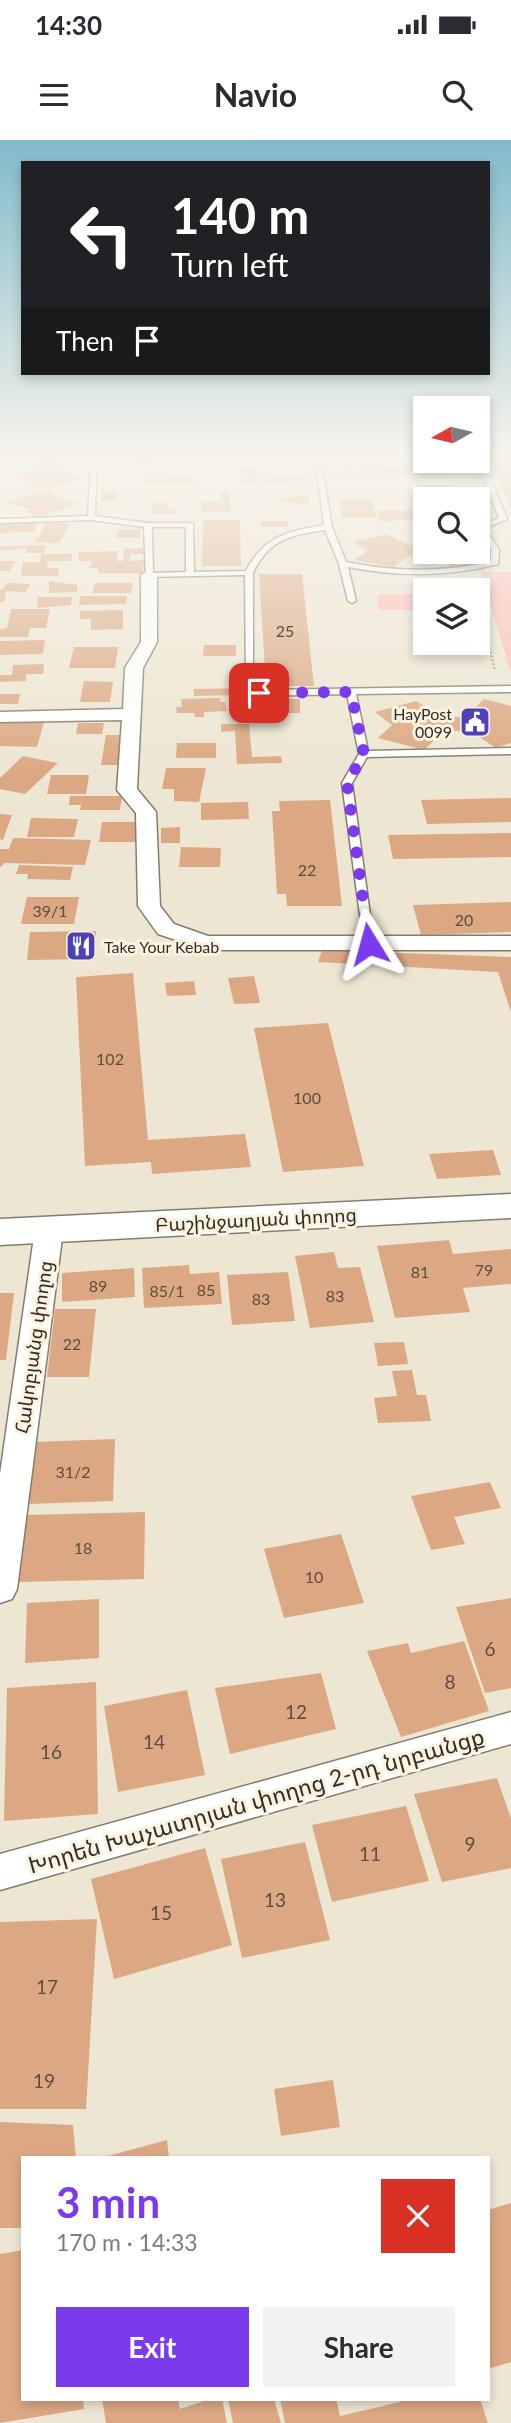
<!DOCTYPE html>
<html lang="en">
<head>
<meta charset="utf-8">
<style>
	:root { --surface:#fff; --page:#f2f2f3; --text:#2b2b33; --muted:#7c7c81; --accent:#7c3aed }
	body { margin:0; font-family:Lato,"Noto Sans Armenian",sans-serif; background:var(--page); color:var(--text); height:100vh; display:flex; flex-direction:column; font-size:26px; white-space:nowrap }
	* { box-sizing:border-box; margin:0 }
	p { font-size:23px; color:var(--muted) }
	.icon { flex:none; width:38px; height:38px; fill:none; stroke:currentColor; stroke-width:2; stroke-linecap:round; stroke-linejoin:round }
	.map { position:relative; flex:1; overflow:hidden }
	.sheet { position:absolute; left:21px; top:2016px; width:469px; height:245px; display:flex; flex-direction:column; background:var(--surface); border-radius:0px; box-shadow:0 4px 10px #0003 }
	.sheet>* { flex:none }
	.hud { position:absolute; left:21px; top:21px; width:469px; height:214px; border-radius:0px; box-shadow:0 4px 10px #0003; background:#202124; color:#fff; overflow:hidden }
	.needle { width:46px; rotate:262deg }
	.fabs { position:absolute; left:413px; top:256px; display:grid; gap:14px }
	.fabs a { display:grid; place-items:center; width:77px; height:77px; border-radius:0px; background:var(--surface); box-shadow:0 4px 10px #0003; font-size:35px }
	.pin { position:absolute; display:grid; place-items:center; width:60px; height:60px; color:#fff; margin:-30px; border-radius:14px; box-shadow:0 4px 10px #0006 }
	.me { position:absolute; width:77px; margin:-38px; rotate:352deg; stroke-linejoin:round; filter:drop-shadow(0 0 5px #0008) }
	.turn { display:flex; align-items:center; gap:24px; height:147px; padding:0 35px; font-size:32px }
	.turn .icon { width:91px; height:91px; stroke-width:2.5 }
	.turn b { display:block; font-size:49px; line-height:60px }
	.then { display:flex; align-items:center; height:66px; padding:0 35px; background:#0003; gap:14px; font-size:26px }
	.round { display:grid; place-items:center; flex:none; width:74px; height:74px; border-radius:0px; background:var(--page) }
	.headline { display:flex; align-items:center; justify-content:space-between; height:119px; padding:0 35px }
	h1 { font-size:42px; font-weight:700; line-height:52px; color:var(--accent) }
	.primary-button { display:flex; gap:14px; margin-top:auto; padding:14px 35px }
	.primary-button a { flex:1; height:80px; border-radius:0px; background:var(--accent); color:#fff; font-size:28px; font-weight:700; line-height:80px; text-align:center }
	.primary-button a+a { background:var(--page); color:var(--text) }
	.status { display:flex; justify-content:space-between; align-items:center; height:49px; padding:0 35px; background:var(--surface); direction:ltr }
	.status svg { height:19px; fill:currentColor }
	header { display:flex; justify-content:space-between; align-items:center; height:91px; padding:0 35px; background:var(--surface); font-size:32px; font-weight:700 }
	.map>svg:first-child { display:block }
</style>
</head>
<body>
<div class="status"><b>14:30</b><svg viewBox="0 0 49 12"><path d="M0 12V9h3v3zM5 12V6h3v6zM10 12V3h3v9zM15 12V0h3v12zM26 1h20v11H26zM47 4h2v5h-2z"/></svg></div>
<header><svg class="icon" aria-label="menu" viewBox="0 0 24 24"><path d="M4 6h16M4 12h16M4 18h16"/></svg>Navio<svg class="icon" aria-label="search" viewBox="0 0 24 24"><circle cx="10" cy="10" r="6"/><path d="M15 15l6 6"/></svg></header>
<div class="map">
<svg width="511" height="2283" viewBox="0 0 511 2283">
	<rect width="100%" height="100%" fill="#ede6d3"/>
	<!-- green -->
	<g fill="#febab7">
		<path d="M481,432H511V530H510Z"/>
		<path d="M377,454H425V470H379Z"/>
	</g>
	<!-- building -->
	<g fill="#dca883">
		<path d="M26,315H83L47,326L35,322L41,320Z"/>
		<path d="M488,315H511V370Z"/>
		<path d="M156,316V326H129L128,317Z"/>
		<path d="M51,325L83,338L43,350L31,346L38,344L12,336Z"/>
		<path d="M429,326H448L451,334L422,335L420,330H430Z"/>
		<path d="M239,328H256L260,343H242Z"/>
		<path d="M415,328L419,334L386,336L383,329Z"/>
		<path d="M380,330L383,336L361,337L359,331Z"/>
		<path d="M356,331L358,336L333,337L331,332Z"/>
		<path d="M193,337L194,343L145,344V339Z"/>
		<path d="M289,337L310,338L312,341L264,343L262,339Z"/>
		<path d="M419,345H451L456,359H425V364Z"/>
		<path d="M46,350L57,353L52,355L79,363L38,377L25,372L32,370L6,362Z"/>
		<rect x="101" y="351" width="16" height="10"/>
		<path d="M219,352H229L231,371L202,372L201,362L221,361Z"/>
		<path d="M308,354L311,363H289L281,362L280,358Z"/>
		<path d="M339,359H372L376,377H342Z"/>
		<path d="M166,362L169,370L174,369L175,373L155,374L152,370L151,363Z"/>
		<path d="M425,370V380L379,381L376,371Z"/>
		<path d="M203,380H240L241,426H202Z"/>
		<path d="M35,381L36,392L0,393V383Z"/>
		<path d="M261,381H287L288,387H261Z"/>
		<path d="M47,382L70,384L59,403L35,402Z"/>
		<path d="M118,389H141L140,398H116Z"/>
		<path d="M387,394L408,405H425V411H474L486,418L452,426L431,415H410L393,427L355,420L367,411L353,402Z"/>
		<path d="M45,405L44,414H72L71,421H48L47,428H59L58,436H21L23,422H40L41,413H26L27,408L0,411V406Z"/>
		<path d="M143,408V414H130V421L144,420L143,433H98V428H88L93,421H78L79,412L117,411V421H123L124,409Z"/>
		<path d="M0,421H15L10,431H0Z"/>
		<path d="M259,434H302L314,546H266Z"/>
		<path d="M49,441L77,445V452L49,453Z"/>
		<path d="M8,443L30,444L26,452L6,451L4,462H0V451Z"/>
		<path d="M95,443H133L131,453H92Z"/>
		<path d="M80,456H127L126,464L79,465Z"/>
		<path d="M38,457H72L71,465L37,468Z"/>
		<path d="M11,469H50L46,488H30L28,497H0V489L7,488Z"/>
		<path d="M123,470V489L91,490V479H80V471Z"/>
		<path d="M45,500L43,514L0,515V501Z"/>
		<path d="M204,505H236V516H203Z"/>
		<path d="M74,507H118L115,528H69Z"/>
		<path d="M44,524L43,534H26V541L0,542V535H12L13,525Z"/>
		<path d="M84,541L113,542L110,562H80Z"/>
		<path d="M241,548V555L194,556V549Z"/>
		<path d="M0,554H20L18,564H0Z"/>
		<path d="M268,557L270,573L254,574L251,558Z"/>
		<path d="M220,558L221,562H225L227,571L204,572V577H195L194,573H177L176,567H182L181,559Z"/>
		<path d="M272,559H300V573H273Z"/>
		<path d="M484,559L511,566V603L496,608L470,591H444L424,610L378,598L392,585L375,572L416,561L441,577H466Z"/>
		<path d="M0,581L44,582L37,607L0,606Z"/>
		<path d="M78,583H104L102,594H76Z"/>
		<path d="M221,584H249L252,617L281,616L282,623L237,624L235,591L221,592Z"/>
		<path d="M106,595H128L124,625H101Z"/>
		<path d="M177,603H216V618H176Z"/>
		<path d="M23,616L58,623L25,654L0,649V638Z"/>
		<path d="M166,628H206L199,662L174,661V649H162Z"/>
		<path d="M51,635H89L86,654H47Z"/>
		<path d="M70,656H122L120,670H80L81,665H69Z"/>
		<path d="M511,658V682L427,684L421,660Z"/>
		<path d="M330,660L342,766H287L286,754H277L272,671H280L279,661Z"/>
		<path d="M248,662L249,679L201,680V663Z"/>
		<path d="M0,674L12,675L3,700L0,699Z"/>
		<path d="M31,678L78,679L74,697H27Z"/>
		<path d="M102,682H140L138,702H99Z"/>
		<path d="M180,687V703H161V688Z"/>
		<path d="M511,693V717L393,719L388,695Z"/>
		<path d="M13,698L91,700L85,725L5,723L0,727V709H9Z"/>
		<path d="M181,707L221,708L220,727H179Z"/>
		<path d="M19,725L73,727L70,740L27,739L28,734H16Z"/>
		<path d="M27,757H79L74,784H21Z"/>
		<path d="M511,762V792L421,795L413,765Z"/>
		<path d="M96,791L95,819L27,820L30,792Z"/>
		<path d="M322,810L511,817V872L498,832L318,822Z"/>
		<path d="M133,833L148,1000L245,994L251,1027L152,1034L151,1022L85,1026L76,837Z"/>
		<path d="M254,836L260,863L234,864L228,838Z"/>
		<path d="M194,841L196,855L167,856L165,843Z"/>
		<path d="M328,883L364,1026L283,1032L254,888Z"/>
		<path d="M493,1010L501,1035L437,1039L429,1014Z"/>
		<path d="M449,1100L453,1114L511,1109V1144L463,1148L470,1172L395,1178L377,1106Z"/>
		<path d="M334,1112L338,1128L360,1127L374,1182L310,1188L295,1116Z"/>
		<path d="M189,1125L190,1134L219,1132L222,1164L144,1168L142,1128Z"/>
		<path d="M134,1128L135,1157L62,1162V1133Z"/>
		<path d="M288,1132L295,1181L232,1185L227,1135Z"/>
		<path d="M0,1153H14L6,1220H0Z"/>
		<path d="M55,1169H96L89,1237H47Z"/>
		<path d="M404,1202L408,1224L378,1226L374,1203Z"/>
		<path d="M412,1230L417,1255H426L431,1281L378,1283L374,1258L397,1256L392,1231Z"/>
		<path d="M115,1299L113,1361L29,1364L34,1302Z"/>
		<path d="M490,1342L501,1368L454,1377L465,1404L431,1410L411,1356Z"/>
		<path d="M145,1372L144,1439L19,1442L25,1375Z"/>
		<path d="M341,1394L364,1463L284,1478L264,1409Z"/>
		<path d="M511,1458V1548L485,1553L456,1467Z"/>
		<path d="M99,1459V1518L25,1523L27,1463Z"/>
		<path d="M464,1501L489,1571L401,1597L367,1511L408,1503L411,1513Z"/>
		<path d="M321,1533L336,1589L230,1614L215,1548Z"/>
		<path d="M96,1542L98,1674L4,1681L7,1548Z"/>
		<path d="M187,1550L205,1635L118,1652L104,1566Z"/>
		<path d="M497,1638L511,1678V1728L442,1742L414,1654Z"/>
		<path d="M406,1666L429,1741L332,1762L312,1685Z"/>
		<path d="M305,1702L330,1800L242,1818L221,1719Z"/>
		<path d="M205,1708L232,1805L114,1839L91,1739Z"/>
		<path d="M97,1779L86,1969H0V1782Z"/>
		<path d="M333,1940L340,1987L281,1996L274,1949Z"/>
		<path d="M0,1982L73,1985L76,2018H23V2088H0Z"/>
		<path d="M167,2000L169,2018H104V2017Z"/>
		<path d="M511,2063V2222L488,2229V2070Z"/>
		<path d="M23,2110V2259H83L84,2269L0,2283V2114Z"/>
		<path d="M102,2259H178L180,2269L210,2259H222L227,2283H106Z"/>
		<path d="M228,2259H274L281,2283H233Z"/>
		<path d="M280,2259H336L340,2276L400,2262L399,2259H480L488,2283H285Z"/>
	</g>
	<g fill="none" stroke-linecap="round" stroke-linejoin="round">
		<!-- lane casing -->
		<g stroke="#837d6c" stroke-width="3">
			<path id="lane" d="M91,315H97L95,376L148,383H193L194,432L246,431C264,396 288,391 324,385L318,339L310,315H316L324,339L332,387L346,422C395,432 443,433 491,421V410L478,386L499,378L477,320L478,315H481L507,379L485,388L499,410L498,424C447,437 399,437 348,427L356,461L352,463L348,461L339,424L325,390C291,395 269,399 253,433V545L261,550L511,546V552L356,554L368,611L511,608V614L367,617L352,643L374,804L373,806L369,807L364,804L342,643L359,614L347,554L259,556L246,548L245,435L146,437L144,387L91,380L0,383V379L88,376ZM152,387H186V432L153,433Z"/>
		</g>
		<!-- street casing -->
		<g stroke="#837d6c" stroke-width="3">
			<g id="street">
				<path d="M149,430L157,435V502L143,528L137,649L156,672L160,766L174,784L208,796H511V810H206L158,794L138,766L136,673L117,650L122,580L0,582V572L123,569L125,528L141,502V435Z"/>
				<path d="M49,1081L59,1084L63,1090L17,1449L12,1459L0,1463V1334L35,1090L39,1084Z"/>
				<path d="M511,1572V1604L0,1750V1714Z"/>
			</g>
		</g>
		<!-- secondary casing -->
		<g stroke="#837d6c" stroke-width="3">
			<path id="secondary" d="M511,1054V1078L0,1105V1079Z"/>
		</g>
		<!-- path -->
		<path stroke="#a6a092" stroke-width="2.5" stroke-dasharray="2 2" stroke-linecap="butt" d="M478,457L495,531"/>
		<!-- lane -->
		<use href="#lane" fill="#fff" fill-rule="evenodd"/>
		<!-- street -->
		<use href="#street" fill="#fff" fill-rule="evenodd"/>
		<!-- secondary -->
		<use href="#secondary" fill="#fff" fill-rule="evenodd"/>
	</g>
	<!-- sky -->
	<linearGradient id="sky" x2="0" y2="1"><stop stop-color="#81baca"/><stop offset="0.5" stop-color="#f7f4eb"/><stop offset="1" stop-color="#f7f4eb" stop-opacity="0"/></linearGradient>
	<rect width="511" height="635" fill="url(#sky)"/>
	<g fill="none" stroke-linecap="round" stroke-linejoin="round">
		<!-- route -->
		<path stroke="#7c3aed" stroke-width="12" stroke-dasharray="0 21.6" d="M259,553L351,552L364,614L347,643L369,804"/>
	</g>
	<!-- icons -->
	<defs>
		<g id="civic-square" transform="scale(1.575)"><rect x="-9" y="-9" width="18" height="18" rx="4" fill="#4d41b8" stroke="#fbf3e0"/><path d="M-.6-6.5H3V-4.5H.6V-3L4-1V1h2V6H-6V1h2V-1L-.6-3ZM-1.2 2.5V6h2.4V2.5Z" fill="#fff"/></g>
		<g id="restaurant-square" transform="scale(1.575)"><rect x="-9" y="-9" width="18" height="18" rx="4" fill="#4d41b8" stroke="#fbf3e0"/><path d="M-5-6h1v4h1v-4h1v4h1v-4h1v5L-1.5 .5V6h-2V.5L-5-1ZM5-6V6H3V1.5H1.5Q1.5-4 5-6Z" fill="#fff"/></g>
	</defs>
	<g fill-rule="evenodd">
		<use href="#civic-square" x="475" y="582"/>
		<use href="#restaurant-square" x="81" y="806"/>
	</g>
	<g text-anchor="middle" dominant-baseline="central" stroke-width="6" stroke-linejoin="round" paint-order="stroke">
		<!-- number labels -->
		<g font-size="16" fill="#5c4d3f">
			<text x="285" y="490">25</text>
			<text x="307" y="729">22</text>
			<text x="50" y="770">39/1</text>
			<text x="464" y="779">20</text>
			<text x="110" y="918">102</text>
			<text x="307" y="957">100</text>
			<text x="484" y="1129">79</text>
			<text x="420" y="1131">81</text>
			<text x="98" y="1145">89</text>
			<text x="206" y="1149">85</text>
			<text x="167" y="1150">85/1</text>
			<text x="335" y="1155">83</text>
			<text x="261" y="1158">83</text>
			<text x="72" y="1203">22</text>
			<text x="73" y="1331">31/2</text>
			<text x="83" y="1407">18</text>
			<text x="314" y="1436">10</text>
		</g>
		<!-- far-poi labels -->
		<g font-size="16" fill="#322f28" stroke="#fbf3e0" text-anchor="end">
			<text x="452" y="573">HayPost<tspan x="452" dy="18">0099</tspan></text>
			<text x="104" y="806" text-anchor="start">Take Your Kebab</text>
		</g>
		<!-- street labels -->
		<g font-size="19" fill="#322f28" stroke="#fbf3e0">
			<text transform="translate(256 1079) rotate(-3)">Բաշինջաղյան փողոց</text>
			<text transform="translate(33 1207) rotate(-82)">Հակոբյանց փողոց</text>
		</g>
		<!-- near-number labels -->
		<g font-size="19" fill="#5c4d3f">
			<text x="490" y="1508">6</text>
			<text x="450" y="1541">8</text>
			<text x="296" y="1571">12</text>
			<text x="154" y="1601">14</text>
			<text x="51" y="1611">16</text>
			<text x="470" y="1703">9</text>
			<text x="370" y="1713">11</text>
			<text x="275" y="1759">13</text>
			<text x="161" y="1772">15</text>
			<text x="47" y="1846">17</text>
			<text x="44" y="1940">19</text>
		</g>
		<!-- near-street labels -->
		<g font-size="23" fill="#322f28" stroke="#fbf3e0">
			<text transform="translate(256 1660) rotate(-16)">Խորեն Խաչատրյան փողոց 2-րդ նրբանցք</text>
		</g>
	</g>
</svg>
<div class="fabs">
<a><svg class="needle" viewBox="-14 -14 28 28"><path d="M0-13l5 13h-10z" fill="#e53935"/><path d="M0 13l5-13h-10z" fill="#7c7c81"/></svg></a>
<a><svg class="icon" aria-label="search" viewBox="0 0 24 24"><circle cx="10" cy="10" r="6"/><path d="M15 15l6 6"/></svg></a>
<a><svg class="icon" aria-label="layers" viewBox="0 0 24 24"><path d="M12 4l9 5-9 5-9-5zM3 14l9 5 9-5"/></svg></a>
</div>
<div class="pin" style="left:259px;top:553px;background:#d93025"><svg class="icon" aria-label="arrive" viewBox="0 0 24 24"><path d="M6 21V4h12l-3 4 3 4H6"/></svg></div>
<svg class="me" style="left:369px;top:804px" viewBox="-20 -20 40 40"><path d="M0-17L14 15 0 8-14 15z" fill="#7c3aed" stroke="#fff" stroke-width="4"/></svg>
<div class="hud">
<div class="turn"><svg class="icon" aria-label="left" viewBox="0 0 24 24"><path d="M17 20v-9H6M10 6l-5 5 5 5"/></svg><div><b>140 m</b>Turn left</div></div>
<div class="then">Then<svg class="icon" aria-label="arrive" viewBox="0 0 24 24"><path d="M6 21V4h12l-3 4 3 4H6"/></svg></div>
</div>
<section class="sheet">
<div class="headline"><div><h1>3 min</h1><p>170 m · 14:33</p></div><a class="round" style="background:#d93025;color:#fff"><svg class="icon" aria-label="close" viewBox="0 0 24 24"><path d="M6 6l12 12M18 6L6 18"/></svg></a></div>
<div class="primary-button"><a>Exit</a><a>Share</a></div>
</section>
</div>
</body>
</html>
